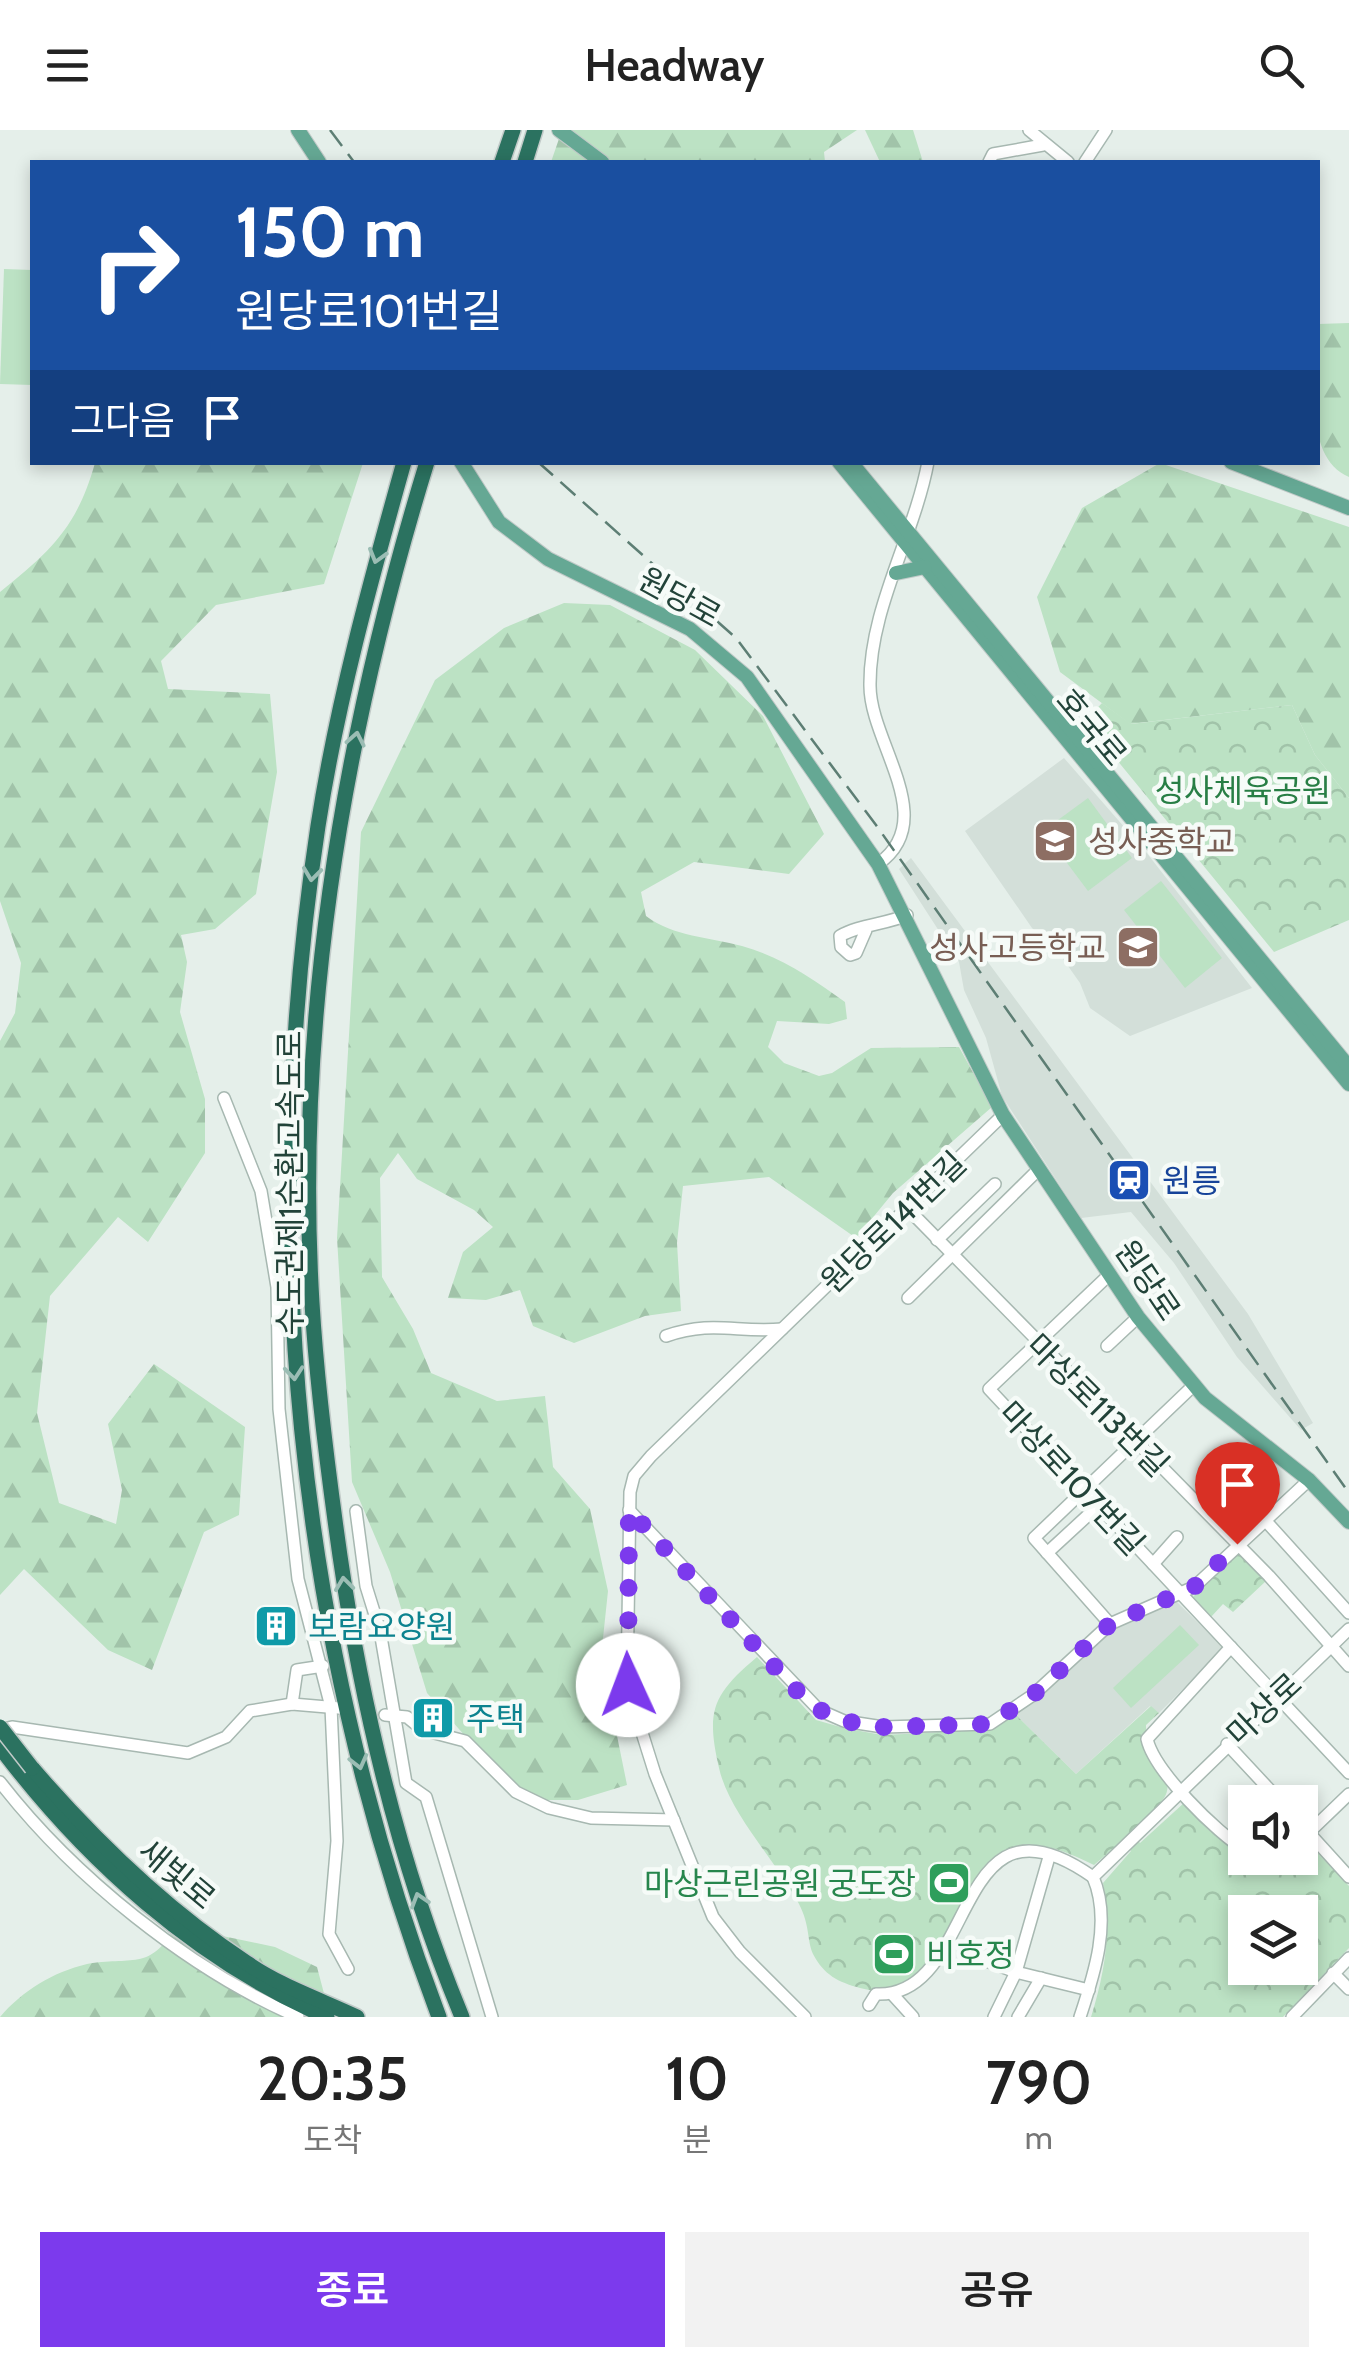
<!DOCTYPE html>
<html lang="ko">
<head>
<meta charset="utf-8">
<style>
	:root { --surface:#fff; --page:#f2f2f2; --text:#222; --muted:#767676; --accent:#7c3aed }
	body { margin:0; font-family:Cabin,"Noto Sans KR",sans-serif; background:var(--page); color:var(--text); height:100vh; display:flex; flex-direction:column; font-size:38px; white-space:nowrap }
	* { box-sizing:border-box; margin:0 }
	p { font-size:32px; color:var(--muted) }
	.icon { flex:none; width:55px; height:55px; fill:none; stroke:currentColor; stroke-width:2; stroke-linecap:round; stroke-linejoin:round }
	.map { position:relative; height:1887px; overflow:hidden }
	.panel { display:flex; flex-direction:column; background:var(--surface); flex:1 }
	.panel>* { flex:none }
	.hud { position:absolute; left:30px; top:30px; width:1290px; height:305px; border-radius:0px; box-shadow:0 5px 15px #0003; background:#1a4fa0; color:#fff; overflow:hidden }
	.tools { position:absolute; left:1228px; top:1655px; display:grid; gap:20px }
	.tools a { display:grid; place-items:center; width:90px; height:90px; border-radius:0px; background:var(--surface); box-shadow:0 5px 15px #0003; font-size:50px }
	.pin { position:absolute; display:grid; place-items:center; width:85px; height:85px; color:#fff; margin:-102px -42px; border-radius:50% 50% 50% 0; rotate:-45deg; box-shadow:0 0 10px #0007 }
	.pin .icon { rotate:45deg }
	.me { position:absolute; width:110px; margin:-55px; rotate:358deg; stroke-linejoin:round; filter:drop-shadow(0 0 8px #0008) }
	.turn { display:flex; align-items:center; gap:35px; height:210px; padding:0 40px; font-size:45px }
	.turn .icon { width:130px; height:130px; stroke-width:2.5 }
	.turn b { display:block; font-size:70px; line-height:85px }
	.then { display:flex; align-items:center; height:95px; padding:0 40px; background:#0003; gap:20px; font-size:38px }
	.eta { display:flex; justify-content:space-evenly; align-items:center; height:170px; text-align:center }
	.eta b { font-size:60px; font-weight:600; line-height:70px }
	.primary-button { display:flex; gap:20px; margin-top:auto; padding:20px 40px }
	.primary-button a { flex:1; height:115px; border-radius:0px; background:var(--accent); color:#fff; font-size:40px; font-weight:600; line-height:115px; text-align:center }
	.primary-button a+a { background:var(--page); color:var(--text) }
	header { display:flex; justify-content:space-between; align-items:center; height:130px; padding:0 40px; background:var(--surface); font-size:45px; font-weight:600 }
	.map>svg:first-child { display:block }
</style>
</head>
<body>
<header><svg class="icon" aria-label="menu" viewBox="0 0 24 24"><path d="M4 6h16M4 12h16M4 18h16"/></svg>Headway<svg class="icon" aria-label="search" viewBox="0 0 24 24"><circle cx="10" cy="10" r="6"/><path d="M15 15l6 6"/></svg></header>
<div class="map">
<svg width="1349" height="1887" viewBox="0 0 1349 1887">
	<defs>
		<pattern id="forest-firs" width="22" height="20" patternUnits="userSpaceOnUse" patternTransform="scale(2.5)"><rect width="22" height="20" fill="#bce2c4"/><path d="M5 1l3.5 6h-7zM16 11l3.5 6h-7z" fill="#a1c3a9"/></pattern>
		<pattern id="park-crowns" width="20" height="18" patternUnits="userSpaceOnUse" patternTransform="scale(2.5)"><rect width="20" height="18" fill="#bce2c4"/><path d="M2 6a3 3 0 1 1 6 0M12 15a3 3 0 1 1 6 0" fill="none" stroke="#a1c3a9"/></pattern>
	</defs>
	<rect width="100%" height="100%" fill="#e5efea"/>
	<!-- built -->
	<g fill="#d3dfd9">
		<path d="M1064,628L1146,722L1252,858L1130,906L1090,878L1080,853L1044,802L1039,805L1032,798L965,701Z"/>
		<path d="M911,728L1248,1184L1313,1293L1301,1300L1237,1227L1174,1133L1131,1082L1081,1088L1002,966L986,908L964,860L959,832L899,739Z"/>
		<path d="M1177,1472L1224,1518L1159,1583L1150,1576L1076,1644L1015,1584L1114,1497Z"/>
	</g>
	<!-- grass -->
	<g fill="#bce2c4">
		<path d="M4,139L32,140V255L0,254Z"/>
		<path d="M1088,668L1132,728L1088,761L1043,701Z"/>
		<path d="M1161,751L1222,828L1185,858L1124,780Z"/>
		<path d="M1180,1495L1199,1515L1131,1578L1113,1558Z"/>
	</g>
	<!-- forest -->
	<g fill="url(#forest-firs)">
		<path d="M562,0H857L824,22L825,32H551Z"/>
		<path d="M865,0H913L923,32H880Z"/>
		<path d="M1349,193V347C1300,326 1317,238 1318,194Z"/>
		<path d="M95,333H363L324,454L216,475L161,531L168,559L270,564L277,642L256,764L215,799L181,805L187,832L180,882L205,969V1023L148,1112L118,1087L50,1166L37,1283L59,1373L116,1394L122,1360L108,1294L154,1234L245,1297L239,1385L204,1402L152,1540L108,1520L24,1439L0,1465V911L15,883L21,833L0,771V462C51,421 77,397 95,333Z"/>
		<path d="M1160,333L1349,397V668L1315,625L1292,575L1130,594L1060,542L1037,467L1082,378Z"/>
		<path d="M564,473L610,475L695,520L763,586L824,704L789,744L694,732L641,762L646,786C674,807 709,807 742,816C781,827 813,849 845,872L847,889L829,894L777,891L768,917L784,933L819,946L832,943L871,918L959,917L992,977L893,1063L856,1108L769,1047L683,1056L677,1113L681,1181L645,1186L574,1213L533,1196L520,1160L486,1170L448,1168L463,1122L493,1097L474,1080L417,1049L398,1023L380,1048L382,1147L413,1199L431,1243L497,1271L545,1266L553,1337L590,1379L608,1461L601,1527L627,1655L578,1670H544L505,1651L427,1563L390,1442L352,1352L337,1108L361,702L435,550L504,498Z"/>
		<path d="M175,1796L275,1817L317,1837L326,1871L320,1887H0C22,1861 53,1842 87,1834C130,1826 151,1842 175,1796Z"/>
	</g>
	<!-- park -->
	<g fill="url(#park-crowns)" fill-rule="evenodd">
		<path d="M1102,573L1131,594L1292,575L1315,625L1349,668V790L1274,822L1085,591Z"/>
		<path d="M1237,1421L1266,1451L1233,1482L1223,1474L1211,1487L1192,1468Z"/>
		<path d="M757,1527L816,1590L844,1598L882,1605L926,1603L989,1598L1015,1584L1076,1644L1151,1576L1159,1583L1146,1595C1145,1624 1178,1648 1164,1668C1155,1681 1141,1692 1132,1704L1140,1713L1185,1672L1242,1727L1270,1735L1300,1728V1720L1309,1714L1349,1756V1818L1283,1887H1091C1105,1842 1112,1800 1103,1753L1131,1721L1122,1711L1094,1735C1069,1723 1035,1707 1007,1719C945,1746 953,1882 860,1858C838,1852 824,1845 813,1824C807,1811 810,1795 799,1774C777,1732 729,1683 719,1638C706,1581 712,1565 757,1527ZM1245,1782H1300V1838H1245Z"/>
	</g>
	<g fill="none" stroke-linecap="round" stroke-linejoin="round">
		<!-- minor casing -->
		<g stroke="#a7b8b1" stroke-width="14">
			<g id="minor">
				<path d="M1029,0L1068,32"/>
				<path d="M989,32L993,24L1043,15"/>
				<path d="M1085,32L1106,0"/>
				<path d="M878,734C941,690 870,613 870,556C869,479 914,407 928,332"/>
				<path d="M866,800L856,823L850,825L841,817L840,806C858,795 887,794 907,785"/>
				<path d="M224,968L261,1061L277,1157L279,1279L298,1449L331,1577L337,1711L329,1804L348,1839"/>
				<path d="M907,1078L1269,1446L1349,1536"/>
				<path d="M937,1110L995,1054"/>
				<path d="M1110,1144L989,1259L1349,1643"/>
				<path d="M908,1168L1039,1039"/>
				<path d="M666,1206C713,1190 736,1203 782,1199"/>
				<path d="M1107,1216L1138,1187"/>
				<path d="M629,1380L819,1580L844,1591L883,1597L990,1594L1033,1565L1110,1494L1194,1457L1309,1350"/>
				<path d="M356,1381L366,1456L380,1501L406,1653L426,1667L492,1887"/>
				<path d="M1264,1389L1349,1483"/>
				<path d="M1047,1423L1098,1376"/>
				<path d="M1153,1434L1177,1407"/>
				<path d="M1110,1494L1034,1408L1193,1256"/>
				<path d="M1231,1517L1147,1609C1154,1641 1217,1703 1245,1720"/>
				<path d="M292,1574L297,1540L323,1536"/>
				<path d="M385,1585L407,1587L423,1600L465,1611L516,1662L549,1678L591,1688L674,1690"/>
				<path d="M0,1600L12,1597L188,1623L226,1607L250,1581L292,1574L339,1578"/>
				<path d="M1227,1614L1281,1672"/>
				<path d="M0,1652C73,1746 188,1839 298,1887"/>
				<path d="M1300,1693L1349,1747"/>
				<path d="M1300,1711L1349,1664"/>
				<path d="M1263,1728H1272"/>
				<path d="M965,1823L1016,1842L1089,1860"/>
				<path d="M1333,1843L1349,1859"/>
				<path d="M893,1865L913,1887"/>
				<path d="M869,1875L876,1864C980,1869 950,1646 1093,1747"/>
				<path d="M805,1887L740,1822L713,1787L655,1644L627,1555L630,1362L634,1346L651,1326L1003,985"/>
				<path d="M994,1887L1016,1842L1049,1727"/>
				<path d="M1018,1887L1041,1848"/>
				<path d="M1080,1887C1094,1845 1112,1791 1093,1747L1349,1499"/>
				<path d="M1292,1887L1349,1828"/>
			</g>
		</g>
		<!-- major casing -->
		<g stroke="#c1cac8" stroke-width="16">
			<g id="major">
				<path d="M298,0L319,32"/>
				<path d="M559,0L602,32"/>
				<path d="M461,332L499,392L548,429L690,499L747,547L878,734L1003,985L1138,1187L1205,1268L1309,1350L1349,1392"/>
				<path d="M839,332L1349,954"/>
				<path d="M1231,332L1349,378"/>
				<path d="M854,336L1349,937"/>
				<path d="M896,443L925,437"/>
			</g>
		</g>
		<!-- highway casing -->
		<g stroke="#c1cac8" stroke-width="18">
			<g id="highway">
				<path d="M502,32L513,0"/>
				<path d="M525,32L535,0"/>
				<path d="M404,332C370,453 337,573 318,696C257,1097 295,1507 439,1887"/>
				<path d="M427,332C344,602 295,890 312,1173C317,1258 328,1342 340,1426C363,1583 401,1740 462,1887"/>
				<path d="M0,1617C85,1730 196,1830 327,1887"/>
				<path d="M32,1638C96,1712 165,1779 247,1833C280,1856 321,1870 357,1887"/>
			</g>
		</g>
		<!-- minor -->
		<use href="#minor" stroke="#fff" stroke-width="11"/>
		<!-- major -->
		<use href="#major" stroke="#65a894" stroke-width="14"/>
		<!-- highway -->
		<use href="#highway" stroke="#2b7260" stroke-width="15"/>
		<!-- rail -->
		<g stroke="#5d7e74" stroke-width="2.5" stroke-dasharray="20 10" stroke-linecap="butt">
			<path d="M330,0L354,32"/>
			<path d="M538,332L736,508L876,695L1349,1363"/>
		</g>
		<!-- highway-bridge casing -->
		<g stroke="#c1cac8" stroke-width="18" stroke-linecap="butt">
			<path id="highway-bridge" d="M0,1597L32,1638"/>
		</g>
		<!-- highway-bridge -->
		<use href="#highway-bridge" stroke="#2b7260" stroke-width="15"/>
	</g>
	<!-- one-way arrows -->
	<defs><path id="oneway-chevron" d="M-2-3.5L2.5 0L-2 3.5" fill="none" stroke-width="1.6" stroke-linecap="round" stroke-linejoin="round" transform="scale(2.5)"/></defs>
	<g stroke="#9bbdb4">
		<use href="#oneway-chevron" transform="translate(377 426) rotate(106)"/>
		<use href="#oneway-chevron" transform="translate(356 609) rotate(-79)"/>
		<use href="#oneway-chevron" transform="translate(312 744) rotate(97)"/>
		<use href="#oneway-chevron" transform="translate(294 1243) rotate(85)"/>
		<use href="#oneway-chevron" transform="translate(344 1454) rotate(-97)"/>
		<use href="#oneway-chevron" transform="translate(359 1632) rotate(76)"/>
		<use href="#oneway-chevron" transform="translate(419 1770) rotate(-107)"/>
	</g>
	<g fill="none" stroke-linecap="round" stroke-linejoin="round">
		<!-- route -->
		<path stroke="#7c3aed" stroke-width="18" stroke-dasharray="0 32.4" d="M628,1555L629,1380L800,1564L820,1580L844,1591L883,1597L990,1594L1033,1565L1110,1494L1194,1457L1237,1414"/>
	</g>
	<!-- icons -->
	<defs>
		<g id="school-square" transform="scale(2.25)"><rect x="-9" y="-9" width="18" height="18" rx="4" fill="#8d6e63" stroke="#f6fbf8"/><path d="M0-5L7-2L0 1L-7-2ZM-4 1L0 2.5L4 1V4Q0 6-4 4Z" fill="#fff"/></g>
		<g id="station-square" transform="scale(2.25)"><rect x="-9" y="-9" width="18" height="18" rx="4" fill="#1a4fb4" stroke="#f6fbf8"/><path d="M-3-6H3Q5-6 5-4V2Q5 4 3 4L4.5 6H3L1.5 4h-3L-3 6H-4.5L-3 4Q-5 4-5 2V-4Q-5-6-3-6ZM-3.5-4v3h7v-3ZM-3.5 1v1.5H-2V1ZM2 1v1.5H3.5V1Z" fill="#fff"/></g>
		<g id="building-square" transform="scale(2.25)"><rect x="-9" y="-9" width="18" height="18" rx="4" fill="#0f9aa8" stroke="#f6fbf8"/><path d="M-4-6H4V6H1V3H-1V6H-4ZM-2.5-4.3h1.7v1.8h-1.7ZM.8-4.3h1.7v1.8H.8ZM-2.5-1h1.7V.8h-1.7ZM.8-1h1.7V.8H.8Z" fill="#fff"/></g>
		<g id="stadium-square" transform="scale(2.25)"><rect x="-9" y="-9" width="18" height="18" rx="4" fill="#2e9e5b" stroke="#f6fbf8"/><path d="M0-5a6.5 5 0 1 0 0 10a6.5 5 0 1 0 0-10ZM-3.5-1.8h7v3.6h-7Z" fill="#fff"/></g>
	</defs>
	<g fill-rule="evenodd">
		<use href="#school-square" x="1055" y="711"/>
		<use href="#school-square" x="1138" y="817"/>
		<use href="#station-square" x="1129" y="1050"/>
		<use href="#building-square" x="276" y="1496"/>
		<use href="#building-square" x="433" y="1588"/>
		<use href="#stadium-square" x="949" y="1753"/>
		<use href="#stadium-square" x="894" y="1824"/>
	</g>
	<g text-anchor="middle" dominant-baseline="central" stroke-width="9" stroke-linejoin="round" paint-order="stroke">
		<!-- street labels -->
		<g font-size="32" fill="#224339" stroke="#f6fbf8">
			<text transform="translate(680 467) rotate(29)">원당로</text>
			<text transform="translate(1092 597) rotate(50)">호국로</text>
			<text transform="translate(289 1053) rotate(-90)">수도권제1순환고속도로</text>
			<text transform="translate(893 1092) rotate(-44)">원당로141번길</text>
			<text transform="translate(1148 1150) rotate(56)">원당로</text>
			<text transform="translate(1098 1275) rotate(45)">마상로113번길</text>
			<text transform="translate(1072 1348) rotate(47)">마상로107번길</text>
			<text transform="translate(1264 1579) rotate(-43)">마상로</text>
			<text transform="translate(177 1744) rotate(40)">새빛로</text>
		</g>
		<!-- park labels -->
		<g font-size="32" fill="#287e45" stroke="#f6fbf8">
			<text x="1243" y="660">성사체육공원</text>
		</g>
		<!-- education labels -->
		<g font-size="32" fill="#785e54" stroke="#f6fbf8" text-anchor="start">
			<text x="1088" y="711">성사중학교</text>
			<text x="1106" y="817" text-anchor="end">성사고등학교</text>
		</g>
		<!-- transit labels -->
		<g font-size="32" fill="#164399" stroke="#f6fbf8" text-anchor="start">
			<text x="1162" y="1050">원릉</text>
		</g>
		<!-- culture labels -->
		<g font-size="32" fill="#0d838f" stroke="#f6fbf8" text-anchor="start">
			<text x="308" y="1496">보람요양원</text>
			<text x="466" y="1588">주택</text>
		</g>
		<!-- leisure labels -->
		<g font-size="32" fill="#27864d" stroke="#f6fbf8" text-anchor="end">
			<text x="916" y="1753">마상근린공원 궁도장</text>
			<text x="926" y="1824" text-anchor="start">비호정</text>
		</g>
	</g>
</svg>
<div class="tools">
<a><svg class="icon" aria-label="sound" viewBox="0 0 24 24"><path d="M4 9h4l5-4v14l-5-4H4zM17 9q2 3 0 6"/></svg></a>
<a><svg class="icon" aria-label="layers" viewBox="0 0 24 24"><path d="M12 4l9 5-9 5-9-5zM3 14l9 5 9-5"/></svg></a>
</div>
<div class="pin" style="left:1237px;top:1414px;background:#d93025"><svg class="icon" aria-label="arrive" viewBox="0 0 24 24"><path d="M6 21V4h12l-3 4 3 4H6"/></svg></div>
<svg class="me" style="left:628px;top:1555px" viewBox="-20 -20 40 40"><circle r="19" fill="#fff"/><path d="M0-13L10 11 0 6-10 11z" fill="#7c3aed"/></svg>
<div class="hud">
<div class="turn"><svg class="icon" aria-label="right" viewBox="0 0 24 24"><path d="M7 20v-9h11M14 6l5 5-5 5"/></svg><div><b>150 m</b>원당로101번길</div></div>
<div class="then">그다음<svg class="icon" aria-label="arrive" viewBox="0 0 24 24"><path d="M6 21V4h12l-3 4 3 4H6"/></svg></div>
</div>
</div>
<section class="panel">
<div class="eta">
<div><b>20:35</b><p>도착</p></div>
<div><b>10</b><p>분</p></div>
<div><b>790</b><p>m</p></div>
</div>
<div class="primary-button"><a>종료</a><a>공유</a></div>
</section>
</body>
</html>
